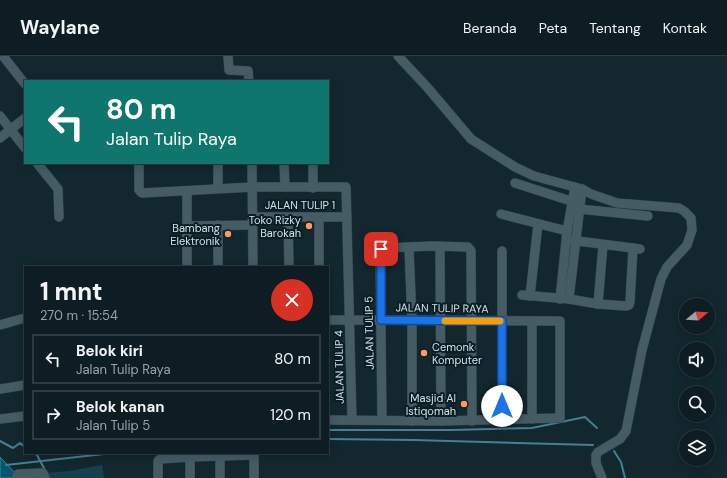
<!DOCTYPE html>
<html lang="id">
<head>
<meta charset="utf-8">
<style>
	:root { --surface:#0e1d23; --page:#17262b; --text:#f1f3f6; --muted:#9ba2a6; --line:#2e3b41 }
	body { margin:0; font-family:"DM Sans",sans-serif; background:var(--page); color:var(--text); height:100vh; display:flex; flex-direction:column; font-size:15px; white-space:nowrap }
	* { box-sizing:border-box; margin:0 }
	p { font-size:13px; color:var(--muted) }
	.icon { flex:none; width:22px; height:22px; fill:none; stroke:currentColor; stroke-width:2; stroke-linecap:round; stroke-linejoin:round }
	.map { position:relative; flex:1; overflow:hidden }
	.side { position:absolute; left:24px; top:210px; width:305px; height:188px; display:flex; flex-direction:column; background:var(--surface); border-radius:0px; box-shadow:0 2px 10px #0003,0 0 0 1px var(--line) }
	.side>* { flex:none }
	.hud { position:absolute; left:24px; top:24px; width:305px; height:84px; border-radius:0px; box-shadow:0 2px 10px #0003,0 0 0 1px var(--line); background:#0f766e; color:#fff; overflow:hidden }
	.needle { width:26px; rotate:72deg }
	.tools { position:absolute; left:679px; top:242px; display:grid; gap:8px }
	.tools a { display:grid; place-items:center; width:36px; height:36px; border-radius:50%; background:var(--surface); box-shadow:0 2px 10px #0003,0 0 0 1px var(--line); font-size:20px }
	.pin { position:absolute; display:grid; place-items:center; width:34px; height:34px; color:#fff; margin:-17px; border-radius:8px; box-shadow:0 2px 6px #0006 }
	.me { position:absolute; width:44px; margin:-22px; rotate:0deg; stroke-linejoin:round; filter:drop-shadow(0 0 3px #0008) }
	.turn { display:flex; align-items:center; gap:14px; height:84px; padding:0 16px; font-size:18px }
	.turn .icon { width:52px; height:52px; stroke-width:2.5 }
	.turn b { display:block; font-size:28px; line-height:34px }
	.round { display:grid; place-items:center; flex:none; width:42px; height:42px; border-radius:21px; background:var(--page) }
	.overview { display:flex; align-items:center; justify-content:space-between; height:68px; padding:0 16px }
	h1 { font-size:24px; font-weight:800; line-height:30px }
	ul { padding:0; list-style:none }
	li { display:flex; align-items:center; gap:12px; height:50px; margin:0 8px 6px; padding:0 8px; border:2px solid var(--line); border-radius:0px }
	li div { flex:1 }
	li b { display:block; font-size:15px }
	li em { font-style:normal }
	header { display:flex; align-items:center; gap:24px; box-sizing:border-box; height:56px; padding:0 20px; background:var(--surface); border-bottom:1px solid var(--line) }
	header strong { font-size:19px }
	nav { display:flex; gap:22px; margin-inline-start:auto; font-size:14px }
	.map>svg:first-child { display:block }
</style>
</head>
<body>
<header>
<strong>Waylane</strong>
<nav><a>Beranda</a><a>Peta</a><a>Tentang</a><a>Kontak</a></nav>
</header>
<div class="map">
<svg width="727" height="422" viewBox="0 0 727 422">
	<rect width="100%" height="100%" fill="#13272f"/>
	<!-- green -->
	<path fill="#144050" d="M102,409L104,422H45L43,417L70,415Z"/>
	<!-- water -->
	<path fill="#035870" stroke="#428193" d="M0,401L17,419L16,422H0Z"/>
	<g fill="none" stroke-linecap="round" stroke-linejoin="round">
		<!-- stream -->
		<g stroke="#428193" stroke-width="2">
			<path d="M328,374H452L532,372L585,361L597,372"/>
			<path d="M328,383L414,384L593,389"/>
			<path d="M0,385L13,392L20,387L25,391"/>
			<path d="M614,395L621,406L625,422"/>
			<path d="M34,397L37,399L45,414"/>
			<path d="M6,409L113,397"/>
		</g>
		<!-- minor casing -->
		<g stroke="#334249" stroke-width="10">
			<g id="minor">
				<path d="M3,0L25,28"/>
				<path d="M228,0L229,14L248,15L249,25"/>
				<path d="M398,0L427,31L471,83L515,111L534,120L582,133L591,138L617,147L679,152L684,155L691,162L692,174L687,189L667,211L661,223L642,294L626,375L620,383L598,396L596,399V407L602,422"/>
				<path d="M0,60L25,92"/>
				<path d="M0,82L25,62"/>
				<path d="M37,107L58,133L59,161"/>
				<path d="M139,107V134L142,137L253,131H346L352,364"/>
				<path d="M252,107L253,211"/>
				<path d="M284,107L285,131"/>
				<path d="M313,107V132"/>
				<path d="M515,127L577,147"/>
				<path d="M218,132V107"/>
				<path d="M187,135V211"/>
				<path d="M579,153L648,160"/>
				<path d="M501,158L567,175"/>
				<path d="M252,161H347"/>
				<path d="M319,161V211"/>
				<path d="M288,162L289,211"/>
				<path d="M218,169V211"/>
				<path d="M187,170L252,169"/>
				<path d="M570,184L640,193"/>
				<path d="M440,191L441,365"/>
				<path d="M409,192L412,265V365"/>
				<path d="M502,195V364"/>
				<path d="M522,239L569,243L598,248L626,250L629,249L630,246L633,192"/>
				<path d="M530,240L538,168"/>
				<path d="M560,243L567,175L575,131"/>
				<path d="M569,243L582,133"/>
				<path d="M598,248L603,189"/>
				<path d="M328,264L560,265V362L441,365L328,364"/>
				<path d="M532,266V363"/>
				<path d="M0,269L25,262"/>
				<path d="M0,333L25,329"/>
				<path d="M0,363L25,360"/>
				<path d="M382,364L380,195L383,192L433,190L468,191L471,195L472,365"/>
				<path d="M254,397V422"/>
				<path d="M190,401V422"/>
				<path d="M16,422L18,418L43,417L45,422"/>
				<path d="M158,422V405L160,403L190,401L254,399"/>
				<path d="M220,422V400"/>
			</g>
		</g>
		<!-- minor -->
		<use href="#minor" stroke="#455c65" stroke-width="9"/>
	</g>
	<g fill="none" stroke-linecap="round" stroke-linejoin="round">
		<!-- route casing -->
		<g stroke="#114b97" stroke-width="10">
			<path id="route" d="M381,193V264L502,265V350"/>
		</g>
		<!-- route -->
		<use href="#route" stroke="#1a73e8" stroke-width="7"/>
		<!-- slow -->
		<path stroke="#f59e0b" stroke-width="7" d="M445,265H500"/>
	</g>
	<!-- markers -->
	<g fill="#fe9b59" stroke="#091e25" stroke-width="1.5">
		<circle cx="309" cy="170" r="4"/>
		<circle cx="228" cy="178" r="4"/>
		<circle cx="424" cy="297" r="4"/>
		<circle cx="464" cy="348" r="4"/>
	</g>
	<g text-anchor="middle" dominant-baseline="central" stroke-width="4" stroke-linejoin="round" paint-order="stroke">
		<!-- street labels -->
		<g font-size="11" fill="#d5e1e6" stroke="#091e25">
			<text x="300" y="149">JALAN TULIP 1</text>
			<text transform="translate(442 252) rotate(1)">JALAN TULIP RAYA</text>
			<text transform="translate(369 277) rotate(-91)">JALAN TULIP 5</text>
			<text transform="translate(339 311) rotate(-91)">JALAN TULIP 4</text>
		</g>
		<!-- poi labels -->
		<g font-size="11" fill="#d5e1e6" stroke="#091e25" text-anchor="end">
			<text x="301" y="164">Toko Rizky<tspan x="301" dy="13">Barokah</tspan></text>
			<text x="220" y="172">Bambang<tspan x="220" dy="13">Elektronik</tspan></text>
			<text x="432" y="291" text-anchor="start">Cemonk<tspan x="432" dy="13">Komputer</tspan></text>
			<text x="456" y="342">Masjid Al<tspan x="456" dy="13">Istiqomah</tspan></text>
		</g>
	</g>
</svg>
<div class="tools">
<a><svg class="needle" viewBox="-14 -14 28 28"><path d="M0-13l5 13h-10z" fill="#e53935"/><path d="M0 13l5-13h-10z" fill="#9ba2a6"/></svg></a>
<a><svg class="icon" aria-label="sound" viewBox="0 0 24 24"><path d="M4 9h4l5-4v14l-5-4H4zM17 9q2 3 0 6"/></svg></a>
<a><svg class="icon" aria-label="search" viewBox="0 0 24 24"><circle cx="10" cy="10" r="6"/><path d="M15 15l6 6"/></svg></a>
<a><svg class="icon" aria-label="layers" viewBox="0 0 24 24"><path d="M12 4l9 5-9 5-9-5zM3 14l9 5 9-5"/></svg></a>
</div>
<div class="pin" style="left:381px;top:193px;background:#d93025"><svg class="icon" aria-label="arrive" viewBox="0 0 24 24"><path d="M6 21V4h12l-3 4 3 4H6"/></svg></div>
<svg class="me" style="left:502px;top:350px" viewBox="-20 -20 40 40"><circle r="19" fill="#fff"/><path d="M0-13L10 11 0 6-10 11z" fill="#1a73e8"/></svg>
<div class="hud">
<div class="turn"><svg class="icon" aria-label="left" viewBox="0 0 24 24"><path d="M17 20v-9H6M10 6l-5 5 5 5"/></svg><div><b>80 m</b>Jalan Tulip Raya</div></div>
</div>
<section class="side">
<div class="overview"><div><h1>1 mnt</h1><p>270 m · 15:54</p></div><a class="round" style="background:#d93025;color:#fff"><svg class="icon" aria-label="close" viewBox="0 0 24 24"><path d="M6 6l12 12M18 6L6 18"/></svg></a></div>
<ul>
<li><svg class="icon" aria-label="left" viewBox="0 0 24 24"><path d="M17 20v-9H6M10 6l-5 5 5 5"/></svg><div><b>Belok kiri</b><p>Jalan Tulip Raya</p></div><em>80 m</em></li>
<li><svg class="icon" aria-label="right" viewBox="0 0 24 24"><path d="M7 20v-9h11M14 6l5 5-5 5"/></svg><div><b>Belok kanan</b><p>Jalan Tulip 5</p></div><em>120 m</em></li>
</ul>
</section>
</div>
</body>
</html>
